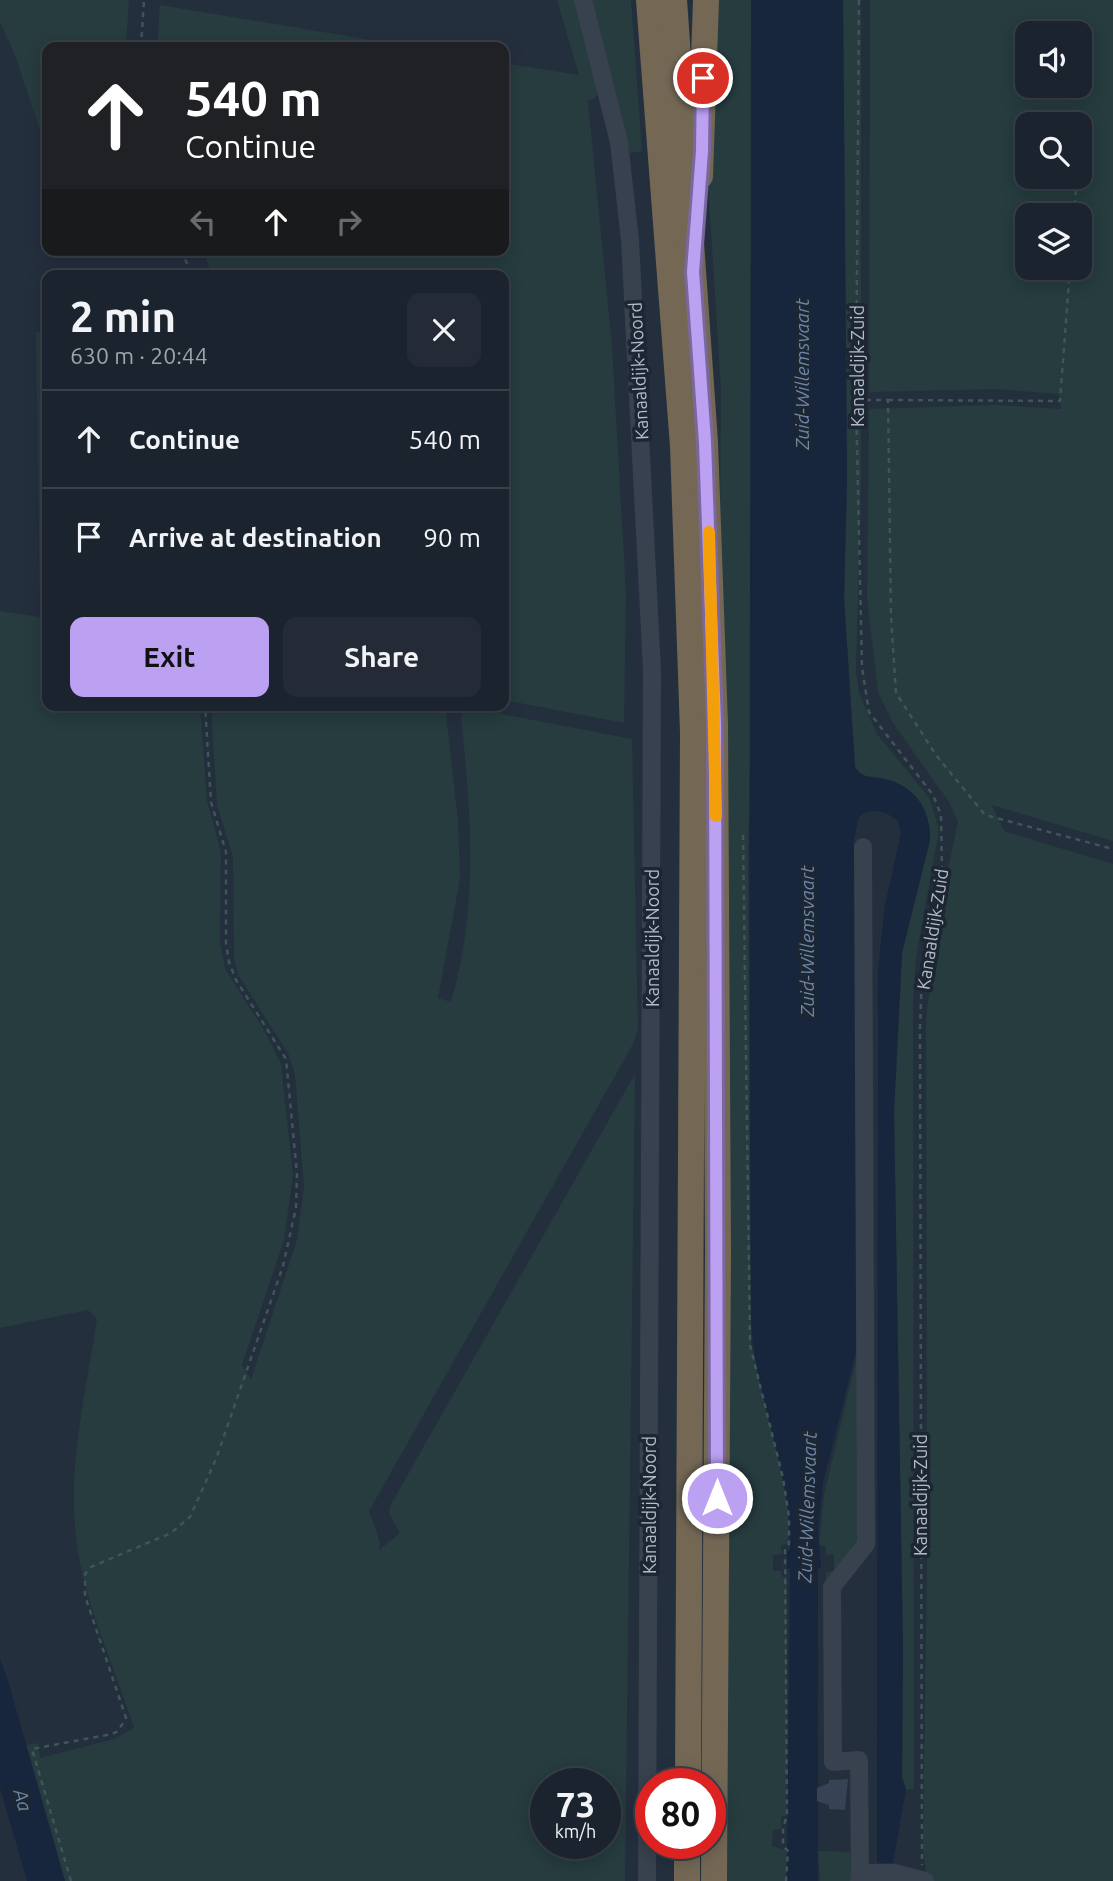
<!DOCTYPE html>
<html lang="en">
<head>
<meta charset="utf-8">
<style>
	:root { --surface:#1b232e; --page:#242b36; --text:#f1f3f6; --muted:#a0a4aa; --line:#39404a; --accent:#bca0f2 }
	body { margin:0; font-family:Ubuntu,sans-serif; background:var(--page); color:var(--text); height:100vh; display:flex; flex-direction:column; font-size:26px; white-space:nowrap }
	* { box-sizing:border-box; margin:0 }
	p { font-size:23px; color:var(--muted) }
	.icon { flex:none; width:38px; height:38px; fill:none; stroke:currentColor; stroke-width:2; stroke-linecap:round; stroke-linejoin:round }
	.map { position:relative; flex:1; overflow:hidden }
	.sheet { position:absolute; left:42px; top:270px; width:467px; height:441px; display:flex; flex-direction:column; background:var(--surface); border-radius:14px; box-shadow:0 4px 18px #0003,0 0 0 2px var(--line) }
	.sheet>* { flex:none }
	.top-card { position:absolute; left:42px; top:42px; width:467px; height:214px; border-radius:14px; box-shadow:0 4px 18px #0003,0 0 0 2px var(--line); background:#202124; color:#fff; overflow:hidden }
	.controls { position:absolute; left:1015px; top:21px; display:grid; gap:14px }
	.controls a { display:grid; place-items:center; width:77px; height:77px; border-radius:14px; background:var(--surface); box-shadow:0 4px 18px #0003,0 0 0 2px var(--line); font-size:35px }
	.speed { position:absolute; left:530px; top:1768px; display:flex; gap:14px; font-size:35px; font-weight:700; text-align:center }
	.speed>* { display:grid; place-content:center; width:91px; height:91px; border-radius:50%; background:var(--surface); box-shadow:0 4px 18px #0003,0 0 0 2px var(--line); line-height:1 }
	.speed small { font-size:18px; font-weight:400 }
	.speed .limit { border:10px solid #d22; background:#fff; color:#111 }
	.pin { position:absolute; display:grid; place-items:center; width:60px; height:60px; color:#fff; margin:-30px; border:4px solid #fff; border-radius:50%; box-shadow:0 2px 7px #0007 }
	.me { position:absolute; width:77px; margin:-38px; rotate:0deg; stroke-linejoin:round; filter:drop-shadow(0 0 5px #0008) }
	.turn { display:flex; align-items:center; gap:24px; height:147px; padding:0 28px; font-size:32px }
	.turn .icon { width:91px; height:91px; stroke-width:2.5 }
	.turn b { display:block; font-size:49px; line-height:60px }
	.lanes { display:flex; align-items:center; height:66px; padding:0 28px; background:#0003; justify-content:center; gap:35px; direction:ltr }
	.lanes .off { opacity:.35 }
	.round { display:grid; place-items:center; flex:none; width:74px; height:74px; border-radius:14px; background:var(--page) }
	.head { display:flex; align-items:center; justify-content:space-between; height:119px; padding:0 28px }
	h1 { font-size:42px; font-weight:700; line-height:52px }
	.primary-button { display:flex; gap:14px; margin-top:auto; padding:14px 28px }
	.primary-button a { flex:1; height:80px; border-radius:14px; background:var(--accent); color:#111; font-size:28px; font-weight:700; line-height:80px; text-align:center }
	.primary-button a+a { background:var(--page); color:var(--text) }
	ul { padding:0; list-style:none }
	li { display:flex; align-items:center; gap:21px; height:98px; padding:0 28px; border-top:2px solid var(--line) }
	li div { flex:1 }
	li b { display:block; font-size:26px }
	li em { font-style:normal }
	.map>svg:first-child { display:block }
</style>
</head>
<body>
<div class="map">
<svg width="1113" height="1881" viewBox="0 0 1113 1881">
	<rect width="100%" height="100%" fill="#242f3e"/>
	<!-- green -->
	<g fill="#263c3f" fill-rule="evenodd">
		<path d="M0,0H129L126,47H47V144L44,142L15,55L0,22Z"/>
		<path d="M557,0H575L601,88L594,99L588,101L612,346L626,593L624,723L504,700V275H212L203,250H504V63L579,75Z"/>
		<path d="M590,0H631L642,151L625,154Z"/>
		<path d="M710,0H751V725L748,848L751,1345L781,1471L788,1510V1544L781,1545L782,1554L773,1555V1571H781L782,1577H787L786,1816H781V1829L773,1830L772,1846L787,1851L785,1881H727L728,725L720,522L721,390L708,184Z"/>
		<path d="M843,0H860L861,14V478L856,671L859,693L877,734L930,799L939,830L916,958L913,1001L914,1789H906L902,1778L903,1650L894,1112L902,953L930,840C931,810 914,787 884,779C872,776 862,779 855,767L844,599L847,477Z"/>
		<path d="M870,0H1113V841L992,805L1004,831L1113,864V1881H927L923,1848L927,1558L926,1019L939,912L958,822L949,802L893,723L878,692L867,598L869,409L996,405L1061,409L1059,394L995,389L869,392ZM1027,33H1080V86H1027ZM1027,124H1080V177H1027ZM1027,215H1080V268H1027Z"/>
		<path d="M160,5L413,47H157Z"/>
		<path d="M36,332H47V705H200L207,801L221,852L220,943L225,969L264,1030L281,1064L293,1175L284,1240L242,1365L251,1379L297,1240L304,1187L295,1075L289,1055L239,976L234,960L233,857L217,805L211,705H445L458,820L460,879L438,998L451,1002C479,906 471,814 461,716L465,707L632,739L638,1029L633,1044L369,1511L380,1542L379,1550L400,1533L389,1513L390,1506L635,1074L625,1881H65L26,1745L38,1743L40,1758L114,1739L134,1728C114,1663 80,1596 75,1527C69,1459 87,1387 97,1319L88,1310L0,1328V611L40,617ZM546,1783H606V1843H546Z"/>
		<path d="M860,1344V1546L833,1581L826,1753V1572L834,1571V1555L826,1554V1546L819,1545L824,1495Z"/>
		<path d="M818,1851L850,1852L855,1867L854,1881H820Z"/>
	</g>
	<!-- water -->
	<g fill="#17263c">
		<path d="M751,0H843L847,477L844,599L855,767C862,779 872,776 884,779C915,785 931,810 930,840L902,953L894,1112L903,1650L902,1778L906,1789L893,1863H877L878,969L885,905L901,833L898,821C885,811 873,806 859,817L854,840L859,1096L858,1344L823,1483L818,1529L821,1568L818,1569V1881H787L790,1569L787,1568V1551L790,1550C792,1468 752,1394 751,1313C748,875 751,438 751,0Z"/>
		<path d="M0,1659L7,1677L65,1881H27L0,1788Z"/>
	</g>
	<!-- building -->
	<path fill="#364354" d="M848,1779L845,1810L829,1809V1805L817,1801V1788L829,1783V1780Z"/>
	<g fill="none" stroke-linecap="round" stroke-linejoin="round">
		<!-- path -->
		<g stroke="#3f5557" stroke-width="2.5" stroke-dasharray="5 5" stroke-linecap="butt">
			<path d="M859,0L856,400L862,668L869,712L933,795L941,815L942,871L922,973L920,1028L922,1865"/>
			<path d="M141,47L144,0"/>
			<path d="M1080,146L1081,125"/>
			<path d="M1074,215L1077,177"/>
			<path d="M182,250L191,275"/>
			<path d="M856,400H888L891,617L896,693L936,755L985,815L1113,849"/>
			<path d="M888,400L1060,401L1070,268"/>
			<path d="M743,835L750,1345L783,1478L789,1517V1544L785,1550L787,1816L783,1827V1846L788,1851L786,1881"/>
			<path d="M71,1881L32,1749L112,1734L118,1731L126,1718L85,1596V1574L91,1567L171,1533L190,1517L216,1459L283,1266L296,1208L297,1174L286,1059L236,980L229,962L226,943V852L211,802L205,705"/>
		</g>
		<!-- minor -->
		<g stroke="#38414e" stroke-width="18">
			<path d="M583,0L619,142L630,240L652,670L647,1881"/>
			<path d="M860,1873L859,1760L833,1762L832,1587L866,1544L863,847"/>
			<path d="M859,1881L860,1873H895L925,1881"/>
		</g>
		<!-- highway -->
		<g stroke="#746855" stroke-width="26">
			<path d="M649,0L683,446L693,732L688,1783"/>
			<path d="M674,0L705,442L715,724L718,1252L714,1881"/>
			<path d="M700,176L706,0"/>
			<path d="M687,1881V1843"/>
		</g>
	</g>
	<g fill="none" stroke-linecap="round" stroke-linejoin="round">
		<!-- route casing -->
		<g stroke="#7a689d" stroke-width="18">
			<path id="route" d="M703,78L702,151L693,272L705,442L715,724L717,1498"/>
		</g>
		<!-- route -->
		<use href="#route" stroke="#bca0f2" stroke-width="12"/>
		<!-- slow -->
		<path stroke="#f59e0b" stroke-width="12" d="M709,532L716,816"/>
	</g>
	<g text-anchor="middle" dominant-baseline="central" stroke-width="7" stroke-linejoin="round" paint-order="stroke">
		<!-- street labels -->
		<g font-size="18" fill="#b4bcc9" stroke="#1d2633">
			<text transform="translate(857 366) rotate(-90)">Kanaaldijk-Zuid</text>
			<text transform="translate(638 371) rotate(-93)">Kanaaldijk-Noord</text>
			<text transform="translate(932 929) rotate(-81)">Kanaaldijk-Zuid</text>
			<text transform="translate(652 938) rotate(-90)">Kanaaldijk-Noord</text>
			<text transform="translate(920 1495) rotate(-90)">Kanaaldijk-Zuid</text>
			<text transform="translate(649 1505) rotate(-90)">Kanaaldijk-Noord</text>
		</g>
		<!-- water labels -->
		<g font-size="19" font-style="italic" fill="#6d86a8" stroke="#1d2633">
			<text transform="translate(802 374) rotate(-90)">Zuid-Willemsvaart</text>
			<text transform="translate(807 941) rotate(-90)">Zuid-Willemsvaart</text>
			<text transform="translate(807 1507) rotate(-88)">Zuid-Willemsvaart</text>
			<text transform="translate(23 1800) rotate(74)">Aa</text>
		</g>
	</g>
</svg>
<div class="controls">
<a><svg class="icon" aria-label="sound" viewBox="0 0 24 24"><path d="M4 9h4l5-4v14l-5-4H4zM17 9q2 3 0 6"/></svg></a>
<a><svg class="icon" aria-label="search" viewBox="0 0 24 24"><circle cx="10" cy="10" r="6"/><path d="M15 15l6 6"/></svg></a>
<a><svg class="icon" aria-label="layers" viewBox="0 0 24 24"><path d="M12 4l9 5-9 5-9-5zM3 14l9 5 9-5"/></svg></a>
</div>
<div class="speed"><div>73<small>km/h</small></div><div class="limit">80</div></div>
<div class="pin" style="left:703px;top:78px;background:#d93025"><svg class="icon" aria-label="arrive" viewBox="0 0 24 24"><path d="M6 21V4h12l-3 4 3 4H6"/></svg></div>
<svg class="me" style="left:717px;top:1498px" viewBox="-20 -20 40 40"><circle r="17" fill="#bca0f2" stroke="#fff" stroke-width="3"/><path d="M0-11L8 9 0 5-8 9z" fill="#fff"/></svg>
<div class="top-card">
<div class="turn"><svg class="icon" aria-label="ahead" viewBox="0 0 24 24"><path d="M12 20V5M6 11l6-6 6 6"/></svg><div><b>540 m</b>Continue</div></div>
<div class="lanes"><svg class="icon off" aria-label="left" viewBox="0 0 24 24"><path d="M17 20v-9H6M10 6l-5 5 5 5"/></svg><svg class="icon" aria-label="ahead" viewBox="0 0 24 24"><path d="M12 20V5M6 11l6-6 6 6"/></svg><svg class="icon off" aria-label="right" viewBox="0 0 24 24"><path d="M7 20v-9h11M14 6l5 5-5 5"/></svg></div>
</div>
<section class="sheet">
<div class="head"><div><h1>2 min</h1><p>630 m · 20:44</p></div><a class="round"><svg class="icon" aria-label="close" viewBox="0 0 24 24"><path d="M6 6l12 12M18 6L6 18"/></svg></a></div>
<ul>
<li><svg class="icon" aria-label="ahead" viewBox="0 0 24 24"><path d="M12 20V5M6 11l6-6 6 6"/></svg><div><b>Continue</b></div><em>540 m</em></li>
<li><svg class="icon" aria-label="arrive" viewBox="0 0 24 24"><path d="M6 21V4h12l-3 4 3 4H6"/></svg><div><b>Arrive at destination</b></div><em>90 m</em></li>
</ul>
<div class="primary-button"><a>Exit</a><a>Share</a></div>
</section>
</div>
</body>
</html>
